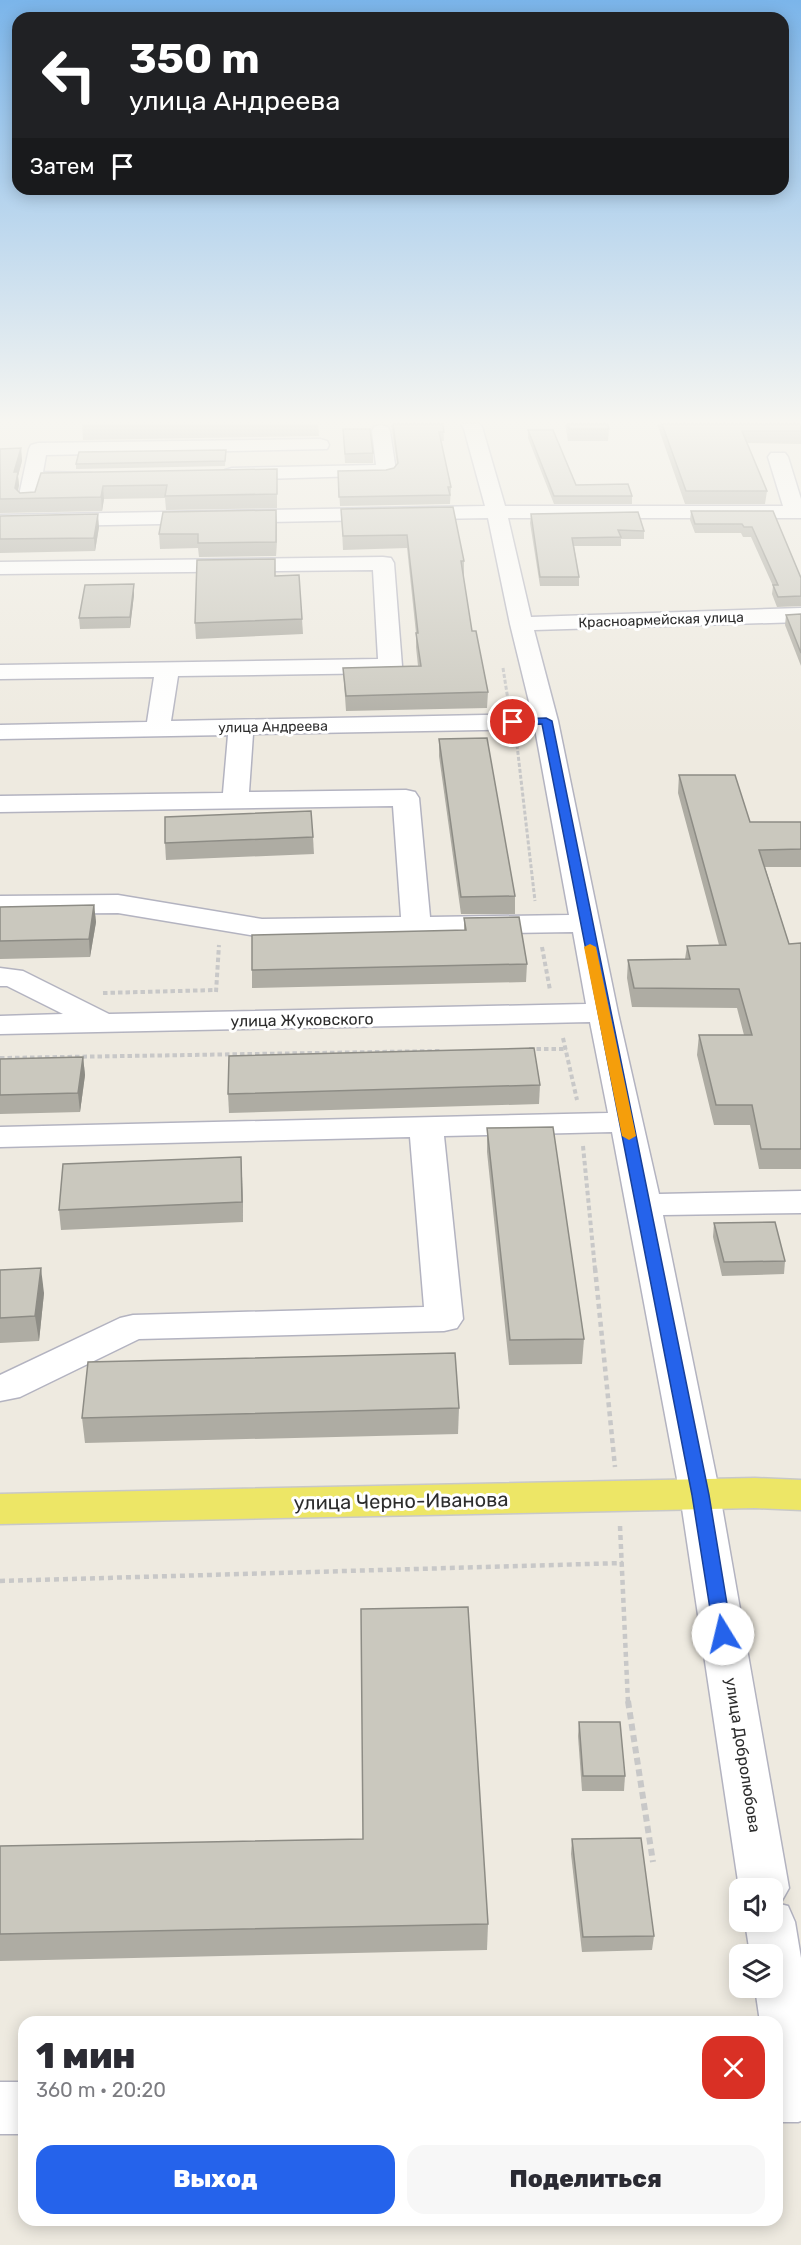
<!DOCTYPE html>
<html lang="ru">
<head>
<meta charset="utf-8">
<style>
	:root { --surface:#fff; --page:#f7f7f7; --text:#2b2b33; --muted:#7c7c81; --accent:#2563eb }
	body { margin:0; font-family:Rubik,sans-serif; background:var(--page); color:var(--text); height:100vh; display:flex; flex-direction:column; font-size:22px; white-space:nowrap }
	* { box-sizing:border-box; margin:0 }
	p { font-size:20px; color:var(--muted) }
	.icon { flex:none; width:33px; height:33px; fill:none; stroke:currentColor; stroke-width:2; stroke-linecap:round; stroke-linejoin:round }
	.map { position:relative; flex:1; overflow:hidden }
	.side { position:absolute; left:18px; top:2016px; width:765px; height:210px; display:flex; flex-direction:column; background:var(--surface); border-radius:18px; box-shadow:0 3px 15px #0003 }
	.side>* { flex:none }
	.banner { position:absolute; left:12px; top:12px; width:777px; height:183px; border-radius:18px; box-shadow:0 3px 15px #0003; background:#202124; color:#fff; overflow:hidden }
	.controls { position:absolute; left:729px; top:1878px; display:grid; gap:12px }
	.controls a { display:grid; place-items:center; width:54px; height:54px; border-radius:12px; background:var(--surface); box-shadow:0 3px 15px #0003; font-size:30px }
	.pin { position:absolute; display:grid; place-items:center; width:51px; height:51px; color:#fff; margin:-26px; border:3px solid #fff; border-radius:50%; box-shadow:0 2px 6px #0007 }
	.me { position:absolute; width:66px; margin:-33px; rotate:351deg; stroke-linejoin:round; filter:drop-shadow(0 0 4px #0008) }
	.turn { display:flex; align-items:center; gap:21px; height:126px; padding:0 18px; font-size:27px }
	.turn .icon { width:78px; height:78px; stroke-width:2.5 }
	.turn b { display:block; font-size:42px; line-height:51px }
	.then { display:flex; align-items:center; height:57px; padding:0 18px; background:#0003; gap:12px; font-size:22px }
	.round { display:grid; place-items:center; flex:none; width:63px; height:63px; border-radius:18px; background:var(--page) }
	.headline { display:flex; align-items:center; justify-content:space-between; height:102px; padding:0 18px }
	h1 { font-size:36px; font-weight:800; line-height:45px }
	.button { display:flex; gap:12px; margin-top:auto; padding:12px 18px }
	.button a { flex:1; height:69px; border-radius:18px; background:var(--accent); color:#fff; font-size:24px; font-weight:800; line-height:69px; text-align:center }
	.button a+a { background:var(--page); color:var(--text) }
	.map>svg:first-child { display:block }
</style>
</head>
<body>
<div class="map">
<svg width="801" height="2245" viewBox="0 0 801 2245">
	<rect width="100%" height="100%" fill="#eeeae0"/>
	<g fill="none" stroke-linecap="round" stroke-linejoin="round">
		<!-- minor casing -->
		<g stroke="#b3b3c0" stroke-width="3">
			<g id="minor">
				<path d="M461,424H480L482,427L505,506H783L768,457L771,453H785L788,457L801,499V518H508L531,617L801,608V622L534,630L558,721L618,1013L659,1194L801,1191V1213L663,1215L720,1495L789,1888L780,1904L788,1906L795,1922L801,1958V2121L798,2122H777V2022H760L755,1988H772V1954H750L745,1922H772V1888H739L680,1495L612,1132L444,1136L463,1319L457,1328L444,1331L139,1339L20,1397L0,1401V1375L120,1318L133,1315L424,1307L410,1137L0,1147V1127L608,1113L590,1022L0,1034V1016L63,1014L7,986H0V968L23,971L109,1014L586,1004L573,932L262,937L118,913L0,914V896L118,895L262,919L401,917L393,806L0,812V796L223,793L228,735L0,739V725L147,722L154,677L0,679V665L378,659L373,570L0,574V562L383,557L391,558L394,563L402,666L398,671L390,673L178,676L171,721L532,714L510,624L488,518L0,527V515L485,506L464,429ZM535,729L569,915L430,917L419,798L415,792L406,790L249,792L253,734Z"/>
				<path d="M381,425L388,427L390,431L396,471L393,475L232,480L225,478L222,474L225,470L232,468L376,465L372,431L374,427Z"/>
				<path d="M320,439L327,441L329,445L327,449L46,455L43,472L92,473L95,477L92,481L85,483L41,484L35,504H21L18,500L29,449L31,445L38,443Z"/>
				<rect x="0" y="2082" width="24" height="52"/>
			</g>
		</g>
		<!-- major casing -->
		<g stroke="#c8c8c8" stroke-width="3">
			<path id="major" d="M755,1478L801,1480V1510L755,1508L0,1524V1494Z"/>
		</g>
		<!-- path-far3 -->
		<g stroke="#c8c8c8" stroke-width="3" stroke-dasharray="4 2" stroke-linecap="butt">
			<path d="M503,668L508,700"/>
			<path d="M517,745L535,901"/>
		</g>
		<!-- path-far2 -->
		<g stroke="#c8c8c8" stroke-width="4" stroke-dasharray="4.5 3" stroke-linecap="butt">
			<path d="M542,947L550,990"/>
			<path d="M216,992L219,945"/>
			<path d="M103,993L216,990"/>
			<path d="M563,1038L577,1100"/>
			<path d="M529,1049H567"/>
			<path d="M0,1058L441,1051"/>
			<path d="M583,1146L595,1269"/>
		</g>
		<!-- path-far1 -->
		<g stroke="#c8c8c8" stroke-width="4.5" stroke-dasharray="5 4" stroke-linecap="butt">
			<path d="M595,1268L615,1467"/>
			<path d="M620,1526L628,1703"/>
			<path d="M0,1581L623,1563"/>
		</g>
		<!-- path -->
		<path stroke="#c8c8c8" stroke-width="6" stroke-dasharray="7 4.5" stroke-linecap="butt" d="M628,1701L653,1862"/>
		<!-- minor -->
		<use href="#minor" fill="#fff" fill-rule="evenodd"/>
		<!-- major -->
		<use href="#major" fill="#ede666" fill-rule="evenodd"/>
	</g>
	<!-- wall -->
	<g fill="#aeaca3">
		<path d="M82,424H318L319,436L83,440Z"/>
		<path d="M391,424H443L444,441H441L451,487L450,504L340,506L338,471L386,470L394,468L397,464Z"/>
		<path d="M565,424H608L609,429L608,441H568Z"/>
		<path d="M657,424H801V444L747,443L767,491L765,504H685Z"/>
		<path d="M343,429L373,453V463H345Z"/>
		<path d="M528,430L576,485L632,496V504H554L528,438Z"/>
		<path d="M21,448L22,461L18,476L19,485L18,491L20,493L35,492L277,469V508L166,510L165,498L104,499L102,511L0,513V449Z"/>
		<path d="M226,450L225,466L76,469V464Z"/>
		<path d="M453,507L464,561V575H463L472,631L488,692L487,708L346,711L343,668L418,666L416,647V633L407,548L343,550L341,509Z"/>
		<path d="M691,511H773L801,578V606L777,607L772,594L773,586L751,537H743L741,533H695L690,520Z"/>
		<path d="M531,514L644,531V539H621V546H574L579,577V586H540L530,523Z"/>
		<path d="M0,516L99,527L95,551L0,553Z"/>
		<path d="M277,524L276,556L199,557L198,548L160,549L159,534Z"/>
		<path d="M276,576L302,619L303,634L196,639L195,623Z"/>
		<path d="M134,595L130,628L80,629L79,618Z"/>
		<path d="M801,614V666L785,625L786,615Z"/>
		<path d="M439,739L515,896V914H461L439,756Z"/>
		<path d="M679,775L750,822H801V867H765L789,944L801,943V1169H759L750,1125H714L697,1055L699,1035H744L737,1008L632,1007L627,978L628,960L685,959L687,946L719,945L678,793Z"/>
		<path d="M313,837L314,854L166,860L165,843Z"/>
		<path d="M94,905L96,922L90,957L0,959V907Z"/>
		<path d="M464,918L527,964L526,982L252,988V970L464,930Z"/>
		<path d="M83,1057L85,1075L80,1112L0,1114V1059Z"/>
		<path d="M540,1085L539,1104L229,1113L228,1094Z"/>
		<path d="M487,1128L584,1339L582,1364L509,1365L487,1152Z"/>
		<path d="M242,1176L243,1222L61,1230L59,1210Z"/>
		<path d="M714,1223L785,1261L784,1274L722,1276L713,1237Z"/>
		<path d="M0,1270L44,1293L39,1341L0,1343Z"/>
		<path d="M459,1408L458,1434L85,1443L82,1418Z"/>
		<path d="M579,1722L625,1776L624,1791H582L578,1736Z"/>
		<path d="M363,1839L488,1924L487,1950L0,1961V1846Z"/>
		<path d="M572,1839L654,1936L652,1950L582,1952L571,1854Z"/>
	</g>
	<!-- shaded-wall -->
	<g fill="#8d8c85">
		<path d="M21,448L22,461L18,476L19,485L16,499L14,472Z"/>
		<path d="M103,486L104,499L102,511L101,497Z"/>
		<path d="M276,510L277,524L276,556Z"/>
		<path d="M98,514L99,527L95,551L94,538Z"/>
		<path d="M134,584V595L130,628V617Z"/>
		<path d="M94,905L96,922L90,957L89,939Z"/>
		<path d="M83,1057L85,1075L80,1112L78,1093Z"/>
		<path d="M241,1157L242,1176L243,1222L242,1202Z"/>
		<path d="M41,1268L44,1293L39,1341L35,1316Z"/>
	</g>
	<!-- building -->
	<g fill="#cac8be" stroke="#8d8c85" stroke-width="1.5">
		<path d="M393,424H443L444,432H439L451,487H448L450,495L339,497L338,471L386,470L394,468L398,463Z"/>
		<path d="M568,424H608L609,429H569Z"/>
		<path d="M662,424H801V431H742L767,491H686Z"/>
		<path d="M343,429H370L373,453L345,454Z"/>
		<path d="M528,430H553L576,485L628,484L632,496H554Z"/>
		<path d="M21,448L14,472H18L15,488L20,493L35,492L41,473L277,469V494L165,496L167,485L103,486L101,497L0,499V449Z"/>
		<path d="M226,450L225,461L76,464L79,452Z"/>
		<path d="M453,507L464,561H461L472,631H476L488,692L346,696L343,668L421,666L416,633H418L407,535L343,536L341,509Z"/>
		<path d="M276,510V542L198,543V534H159L163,512Z"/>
		<path d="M691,511H773L801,578V596L778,597L773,585H778L752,527H744L742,524H695Z"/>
		<path d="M638,512L644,531L618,530L621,537L572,538L579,577H540L531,514Z"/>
		<path d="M98,514L94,538L0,539V516Z"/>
		<path d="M275,559V576L299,575L302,619L195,623L197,560Z"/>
		<path d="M134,584L130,617L79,618L85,585Z"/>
		<path d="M801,614V653L786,615Z"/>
		<path d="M487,738L515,896L461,897L439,739Z"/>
		<path d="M679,775H735L750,822H801V849L759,850L789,944L801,943V1149H761L752,1105H716L699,1035H752L739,989L634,988L628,960L690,959L687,946L726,945Z"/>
		<path d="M311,811L313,837L165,843V817Z"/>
		<path d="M94,905L89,939L0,941V907Z"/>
		<path d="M519,917L527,964L252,970V935L466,930L464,918Z"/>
		<path d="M534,1048L540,1085L228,1094L229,1056Z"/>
		<path d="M83,1057L78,1093L0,1095V1059Z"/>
		<path d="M553,1127L584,1339L510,1340L487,1128Z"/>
		<path d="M241,1157L242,1202L59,1210L63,1164Z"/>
		<path d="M775,1222L785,1261L724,1262L714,1223Z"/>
		<path d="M41,1268L35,1316L0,1318V1270Z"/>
		<path d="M455,1353L459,1408L82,1418L88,1362Z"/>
		<path d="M468,1607L488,1924L0,1934V1846L363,1839L361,1609Z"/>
		<path d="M579,1722H620L625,1776H583Z"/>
		<path d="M641,1838L654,1936L583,1937L572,1839Z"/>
	</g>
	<!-- sky -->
	<linearGradient id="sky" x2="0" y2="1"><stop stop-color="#7bb5ea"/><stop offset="0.57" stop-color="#f7f6f1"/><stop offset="1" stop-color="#f7f6f1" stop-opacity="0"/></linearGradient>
	<rect width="801" height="739" fill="url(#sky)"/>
	<!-- route -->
	<path fill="#2563eb" stroke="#184099" stroke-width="1.5" d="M546,718L552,721L709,1495L732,1634L729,1639L723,1641L716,1639L714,1634L692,1495L542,724L513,725L508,722L513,719Z"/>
	<!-- slow -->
	<path fill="#f59e0b" d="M590,944L596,947L636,1136L629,1140L622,1136L584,947Z"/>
	<g text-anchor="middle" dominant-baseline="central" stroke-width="6" stroke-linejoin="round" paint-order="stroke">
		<!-- far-street labels -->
		<g font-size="14" fill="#2d2d2d" stroke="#fff">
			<text transform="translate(661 620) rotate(-2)">Красноармейская улица</text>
			<text transform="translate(273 727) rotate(-1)">улица Андреева</text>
		</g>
		<!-- street labels -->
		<g font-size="16" fill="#2d2d2d" stroke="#fff">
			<text transform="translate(302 1020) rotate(-1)">улица Жуковского</text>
			<text transform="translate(743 1755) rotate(81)">улица Добролюбова</text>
		</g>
		<!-- near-street labels -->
		<g font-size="20" fill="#2d2d2d" stroke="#fff">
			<text transform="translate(401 1501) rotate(-1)">улица Черно-Иванова</text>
		</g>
	</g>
</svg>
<div class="controls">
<a><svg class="icon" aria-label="sound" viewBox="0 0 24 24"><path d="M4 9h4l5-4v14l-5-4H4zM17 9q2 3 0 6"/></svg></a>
<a><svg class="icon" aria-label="layers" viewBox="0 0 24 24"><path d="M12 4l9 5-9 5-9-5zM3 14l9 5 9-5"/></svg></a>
</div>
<div class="pin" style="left:513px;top:722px;background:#d93025"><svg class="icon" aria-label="arrive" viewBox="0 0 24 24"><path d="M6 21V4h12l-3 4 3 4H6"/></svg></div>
<svg class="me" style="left:723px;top:1634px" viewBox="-20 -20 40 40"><circle r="19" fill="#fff"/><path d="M0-13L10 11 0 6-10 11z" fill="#2563eb"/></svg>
<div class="banner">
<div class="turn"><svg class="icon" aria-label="left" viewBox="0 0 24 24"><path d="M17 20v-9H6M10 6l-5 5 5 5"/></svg><div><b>350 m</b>улица Андреева</div></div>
<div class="then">Затем<svg class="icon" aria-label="arrive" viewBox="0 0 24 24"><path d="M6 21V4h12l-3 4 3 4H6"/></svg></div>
</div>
<section class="side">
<div class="headline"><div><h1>1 мин</h1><p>360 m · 20:20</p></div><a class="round" style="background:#d93025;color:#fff"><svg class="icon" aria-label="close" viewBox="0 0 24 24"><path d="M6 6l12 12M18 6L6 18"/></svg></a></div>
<div class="button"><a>Выход</a><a>Поделиться</a></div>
</section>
</div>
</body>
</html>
